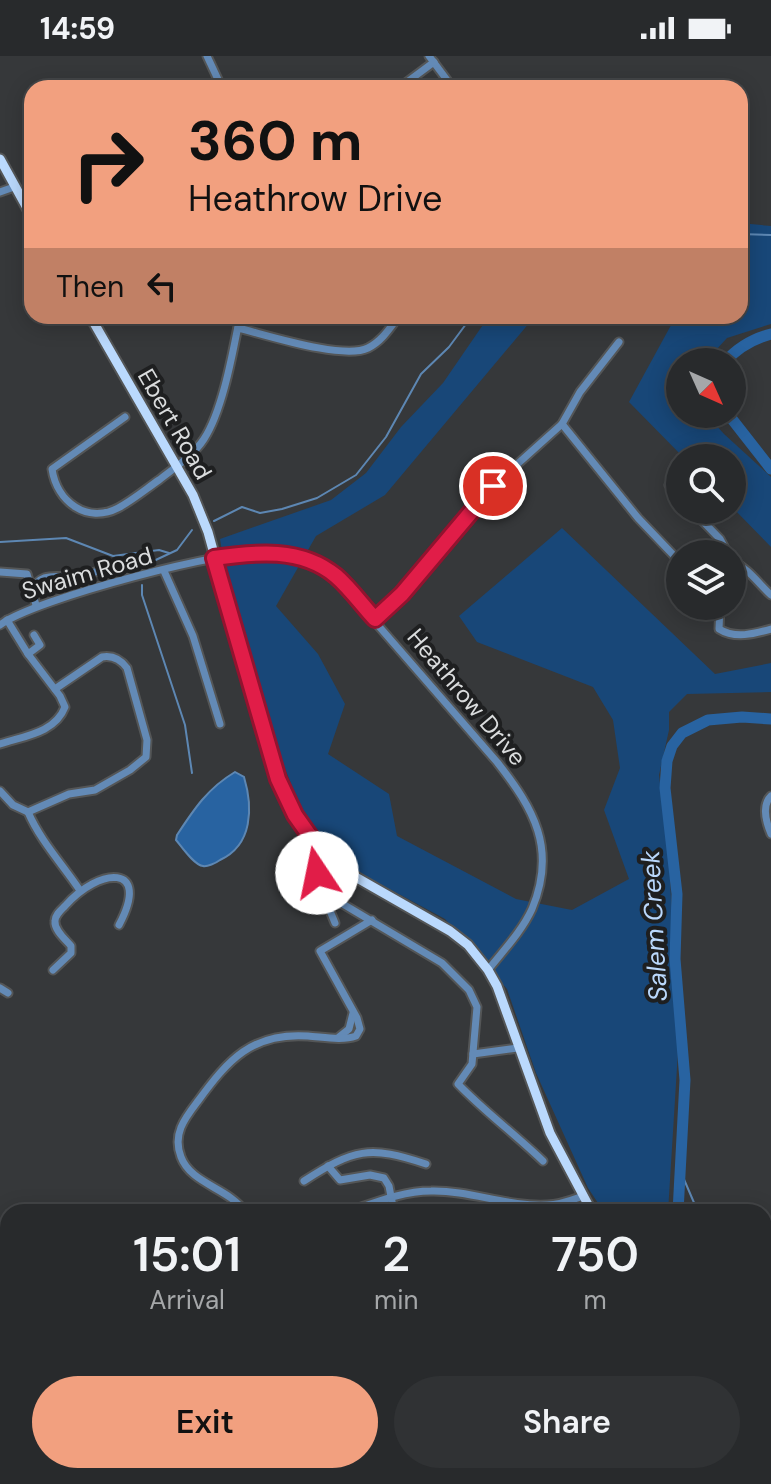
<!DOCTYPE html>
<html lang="en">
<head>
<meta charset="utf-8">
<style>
	:root { --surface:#282a2c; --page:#303234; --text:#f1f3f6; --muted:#a5a7a9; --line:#444648; --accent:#f2a07f }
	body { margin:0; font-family:"DM Sans",sans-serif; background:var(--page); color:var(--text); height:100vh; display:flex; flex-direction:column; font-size:30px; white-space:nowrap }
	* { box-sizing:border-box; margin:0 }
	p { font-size:26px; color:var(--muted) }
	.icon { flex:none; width:44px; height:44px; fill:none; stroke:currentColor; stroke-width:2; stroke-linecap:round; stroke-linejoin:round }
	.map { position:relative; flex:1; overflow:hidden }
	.panel { position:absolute; left:0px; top:1148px; width:772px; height:280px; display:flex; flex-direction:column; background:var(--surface); border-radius:24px 24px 0 0; box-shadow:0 4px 20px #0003,0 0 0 2px var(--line) }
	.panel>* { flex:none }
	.guide { position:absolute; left:24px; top:24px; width:724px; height:244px; border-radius:24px; box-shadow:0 4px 20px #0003,0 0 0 2px var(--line); background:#f2a07f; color:#111; overflow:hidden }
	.needle { width:52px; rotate:135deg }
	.buttons { position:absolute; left:666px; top:292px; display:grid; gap:16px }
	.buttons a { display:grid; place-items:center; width:80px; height:80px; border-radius:50%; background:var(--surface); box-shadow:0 4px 20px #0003,0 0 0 2px var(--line); font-size:40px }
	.pin { position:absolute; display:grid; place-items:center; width:68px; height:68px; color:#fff; margin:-34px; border:4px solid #fff; border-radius:50%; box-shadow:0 2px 8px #0007 }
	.me { position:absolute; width:88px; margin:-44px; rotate:349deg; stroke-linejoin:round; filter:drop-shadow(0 0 6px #0008) }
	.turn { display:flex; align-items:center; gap:28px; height:168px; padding:0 32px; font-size:36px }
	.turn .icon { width:104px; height:104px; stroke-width:2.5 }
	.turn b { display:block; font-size:56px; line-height:68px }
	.then { display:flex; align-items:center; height:76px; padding:0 32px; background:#0003; gap:16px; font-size:30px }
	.eta { display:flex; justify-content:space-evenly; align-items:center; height:136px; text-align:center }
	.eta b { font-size:48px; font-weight:600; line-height:56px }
	.cta { display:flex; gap:16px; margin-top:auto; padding:16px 32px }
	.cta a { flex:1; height:92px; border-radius:48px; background:var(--accent); color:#111; font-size:32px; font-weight:600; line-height:92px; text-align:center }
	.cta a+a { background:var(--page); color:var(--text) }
	.status { display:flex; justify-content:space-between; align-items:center; height:56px; padding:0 40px; background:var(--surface); direction:ltr }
	.status svg { height:22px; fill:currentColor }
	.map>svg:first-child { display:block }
</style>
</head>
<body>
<div class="status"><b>14:59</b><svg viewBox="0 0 49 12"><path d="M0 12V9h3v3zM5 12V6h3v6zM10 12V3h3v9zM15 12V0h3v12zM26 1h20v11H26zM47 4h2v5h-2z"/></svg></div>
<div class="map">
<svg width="771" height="1428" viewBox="0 0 771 1428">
	<rect width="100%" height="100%" fill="#36383a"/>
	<!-- green -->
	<g fill="#184778">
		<path d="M740,167L771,170V268L727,282L705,306H680V358H706L724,378L771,421V491L732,451V402H684L629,346L676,260H740Z"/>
		<path d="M489,260H535L385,439L316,480L276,550L318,598L345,648L328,698L389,738L397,780L516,843L572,854L629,823L604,754L620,712L613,664L593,631L477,586L459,560L562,472L715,618L771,607V636L687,638L669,656V674L659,719L669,801L678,995L668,1156H604L588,1132L536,1017L507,933L445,863L345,809L310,774L272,681L224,507L220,483L331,444L366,417L401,371L443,327Z"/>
	</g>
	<!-- water -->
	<path fill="#2863a1" stroke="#5d87b3" stroke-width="2" d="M235,716L244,721C253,751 253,789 220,804C216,807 207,811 203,810C194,809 182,791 176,784L177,779C194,753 208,732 235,716Z"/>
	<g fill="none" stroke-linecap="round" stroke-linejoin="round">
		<!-- stream -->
		<g stroke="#5d87b3" stroke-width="2">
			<path d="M740,178L771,179"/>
			<path d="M214,465L242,451L260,457L282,453L317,442L356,419L386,381L421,318L449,291L472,260"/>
			<path d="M0,486L66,482L113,500L159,494L169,497"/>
			<path d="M141,514L145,509L177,494L192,474"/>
			<path d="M142,529V539L185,669L192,717"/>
			<path d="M680,1114L698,1156"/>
			<path d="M764,1212L771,1209"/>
			<path d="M764,1286L771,1296"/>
		</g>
		<!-- river -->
		<g stroke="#2863a1" stroke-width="11">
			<path d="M725,306C738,291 752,283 771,278"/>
			<path d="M728,358L771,413"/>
			<path d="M678,1156L685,1024L675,903L677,838L665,732L667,705L672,690L682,677L708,664L742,661L771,663"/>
			<path d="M676,1420V1428"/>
		</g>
		<!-- minor casing -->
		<g stroke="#545657" stroke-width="11">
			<g id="minor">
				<path d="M207,0L222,32"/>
				<path d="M429,0L453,32"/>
				<path d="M399,32L434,6"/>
				<path d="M0,136L14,131"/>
				<path d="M238,272C267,279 343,304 368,292C382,285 390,272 399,260"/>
				<path d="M125,361L52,413C57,446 87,468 118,452C133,444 146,433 159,424C174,412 193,400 204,383C223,354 233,295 240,260"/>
				<path d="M562,368L638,462L680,506"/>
				<path d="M669,429L680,441"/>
				<path d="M692,454L720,483L728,498"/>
				<path d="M732,505C749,513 756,525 771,539"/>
				<path d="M164,515L193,580L220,668"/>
				<path d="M0,516L27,518L36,549"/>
				<path d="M31,537C39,514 58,522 77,521C85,520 94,516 102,514"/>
				<path d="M720,550L719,573C735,583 754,578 771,573"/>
				<path d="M375,563L402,538L493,430L562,368L580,336L619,286"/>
				<path d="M0,569C34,543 231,491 273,496C296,499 317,508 336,521L497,706C534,753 557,793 532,853C522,875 503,895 488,914"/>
				<path d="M28,598L40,589L34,579"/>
				<path d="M0,688C24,680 55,677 65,651L60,640L28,598L7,564"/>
				<path d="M0,735L13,749L28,756L69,738L95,734L130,714L146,701L147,684L127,612C121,604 113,599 102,601L55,633"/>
				<path d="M771,740C761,750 766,766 771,778"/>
				<path d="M28,756C40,784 62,808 79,833"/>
				<path d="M324,800L317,823L335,867"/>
				<path d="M321,835L442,907L469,934L477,951L472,1008L458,1028C485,1056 515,1078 543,1105"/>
				<path d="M53,914L71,897V890C65,883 54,874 55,865C55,859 61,854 65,850C99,811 152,807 119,869"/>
				<path d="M0,932L8,937"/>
				<path d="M339,981L349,973L353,957"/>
				<path d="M473,998L518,992"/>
				<path d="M328,1110L340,1124L370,1119L384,1122L389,1130L394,1156"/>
				<path d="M304,1125C354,1093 369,1089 426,1108"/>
				<path d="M245,1156C229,1132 191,1128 181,1101C172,1078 185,1062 198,1045C228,1004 252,976 308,980C323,981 342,985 356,980L360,973L357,962L320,895L372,864"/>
				<path d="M347,1156C374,1147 402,1135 431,1135C470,1134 508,1151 547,1149C559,1149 572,1144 583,1140"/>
				<path d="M0,1276L8,1274"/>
				<path d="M764,1348L771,1354"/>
				<path d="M764,1377L771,1371"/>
				<path d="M280,1420L285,1428"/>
				<path d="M529,1420L534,1423"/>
				<path d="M245,1428L260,1420"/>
				<path d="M288,1428L305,1420"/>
				<path d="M366,1428L371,1420"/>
				<path d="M431,1428L437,1421"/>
			</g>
		</g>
		<!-- major casing -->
		<g stroke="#545657" stroke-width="13">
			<g id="major">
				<path d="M0,103L32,161"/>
				<path d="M90,260L193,439L208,476L267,690C282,736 299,780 338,811L450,875L468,889L488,914L497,930L550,1077L592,1156"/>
				<path d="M734,1420L738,1428"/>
			</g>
		</g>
		<!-- minor -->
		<use href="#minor" stroke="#638ab6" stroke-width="7"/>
		<!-- major -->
		<use href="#major" stroke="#bad9fd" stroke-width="9"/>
	</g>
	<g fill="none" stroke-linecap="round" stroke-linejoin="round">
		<!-- route casing -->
		<g stroke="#92132f" stroke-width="20">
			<path id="route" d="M317,817L324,800L295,759L278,723L214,502C256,496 301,491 336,520C350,532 362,549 375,563L402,538L493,430"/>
		</g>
		<!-- route -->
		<use href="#route" stroke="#e11d48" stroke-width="14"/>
	</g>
	<g text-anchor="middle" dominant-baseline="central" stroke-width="8" stroke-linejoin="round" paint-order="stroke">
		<!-- street labels -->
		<g font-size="24" fill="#dadcdd" stroke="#1e1f20">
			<text transform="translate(175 368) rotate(60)">Ebert Road</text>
			<text transform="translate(87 517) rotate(-16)">Swaim Road</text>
			<text transform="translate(467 641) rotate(50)">Heathrow Drive</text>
		</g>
		<!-- water labels -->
		<g font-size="26" font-style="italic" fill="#bad8fc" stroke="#1e1f20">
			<text transform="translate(654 870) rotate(-93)">Salem Creek</text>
		</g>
	</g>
</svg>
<div class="buttons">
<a><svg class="needle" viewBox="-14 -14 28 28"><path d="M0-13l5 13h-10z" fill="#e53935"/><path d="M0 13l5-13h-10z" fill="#a5a7a9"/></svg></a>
<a><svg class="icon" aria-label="search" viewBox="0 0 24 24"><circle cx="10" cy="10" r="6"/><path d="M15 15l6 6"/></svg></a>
<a><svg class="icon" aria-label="layers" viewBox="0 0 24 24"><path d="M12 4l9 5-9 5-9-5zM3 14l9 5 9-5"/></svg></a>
</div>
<div class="pin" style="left:493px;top:430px;background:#d93025"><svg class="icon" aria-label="arrive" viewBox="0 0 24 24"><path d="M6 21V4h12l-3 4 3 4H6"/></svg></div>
<svg class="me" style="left:317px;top:817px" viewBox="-20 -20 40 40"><circle r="19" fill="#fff"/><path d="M0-13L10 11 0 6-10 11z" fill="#e11d48"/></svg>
<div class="guide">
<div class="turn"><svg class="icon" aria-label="right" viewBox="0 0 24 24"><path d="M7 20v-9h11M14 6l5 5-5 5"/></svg><div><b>360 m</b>Heathrow Drive</div></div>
<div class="then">Then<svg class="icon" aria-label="left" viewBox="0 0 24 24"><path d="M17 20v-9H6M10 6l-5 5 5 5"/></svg></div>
</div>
<section class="panel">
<div class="eta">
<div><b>15:01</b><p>Arrival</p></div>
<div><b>2</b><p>min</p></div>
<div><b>750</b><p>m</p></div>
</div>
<div class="cta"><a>Exit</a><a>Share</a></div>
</section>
</div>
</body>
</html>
